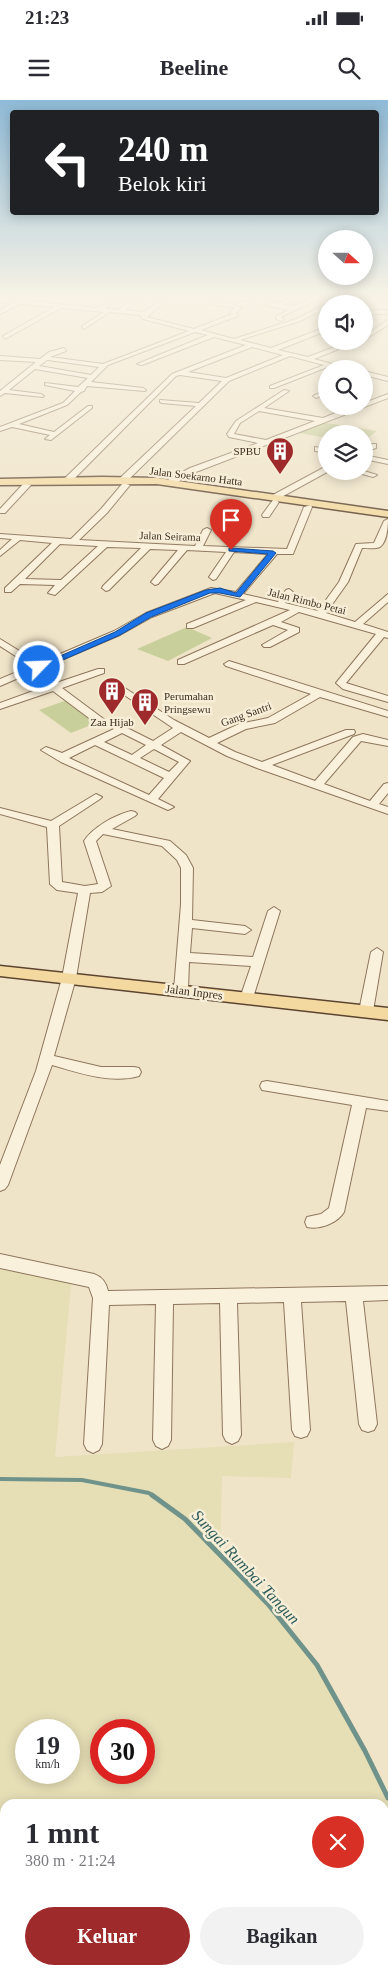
<!DOCTYPE html>
<html lang="id">
<head>
<meta charset="utf-8">
<style>
	:root { --surface:#fff; --page:#f2f2f3; --text:#2b2b33; --muted:#7c7c81; --accent:#9e2a2b }
	body { margin:0; font-family:"Times New Roman",serif; background:var(--page); color:var(--text); height:100vh; display:flex; flex-direction:column; font-size:19px; white-space:nowrap }
	* { box-sizing:border-box; margin:0 }
	p { font-size:16px; color:var(--muted) }
	.icon { flex:none; width:28px; height:28px; fill:none; stroke:currentColor; stroke-width:2; stroke-linecap:round; stroke-linejoin:round }
	.map { position:relative; flex:1; overflow:hidden }
	.panel { position:absolute; left:0px; top:1699px; width:389px; height:176px; display:flex; flex-direction:column; background:var(--surface); border-radius:15px 15px 0 0; box-shadow:0 2px 12px #0003 }
	.panel>* { flex:none }
	.banner { position:absolute; left:10px; top:10px; width:369px; height:105px; border-radius:5px; box-shadow:0 2px 12px #0003; background:#202124; color:#fff; overflow:hidden }
	.needle { width:32px; rotate:111deg }
	.fabs { position:absolute; left:318px; top:130px; display:grid; gap:10px }
	.fabs a { display:grid; place-items:center; width:55px; height:55px; border-radius:50%; background:var(--surface); box-shadow:0 2px 12px #0003; font-size:25px }
	.speed { position:absolute; left:15px; top:1619px; display:flex; gap:10px; font-size:25px; font-weight:700; text-align:center }
	.speed>* { display:grid; place-content:center; width:65px; height:65px; border-radius:50%; background:var(--surface); box-shadow:0 2px 12px #0003; line-height:1 }
	.speed small { font-size:12px; font-weight:400 }
	.speed .limit { border:8px solid #d22; background:#fff; color:#111 }
	.pin { position:absolute; display:grid; place-items:center; width:42px; height:42px; color:#fff; margin:-51px -21px; border-radius:50% 50% 50% 0; rotate:-45deg; box-shadow:0 0 5px #0007 }
	.pin .icon { rotate:45deg }
	.me { position:absolute; width:55px; margin:-28px; rotate:66deg; stroke-linejoin:round; filter:drop-shadow(0 0 4px #0008) }
	.turn { display:flex; align-items:center; gap:18px; height:105px; padding:0 25px; font-size:22px }
	.turn .icon { width:65px; height:65px; stroke-width:2.5 }
	.turn b { display:block; font-size:35px; line-height:42px }
	.round { display:grid; place-items:center; flex:none; width:52px; height:52px; border-radius:26px; background:var(--page) }
	.head { display:flex; align-items:center; justify-content:space-between; height:85px; padding:0 25px }
	h1 { font-size:30px; font-weight:700; line-height:38px }
	.button { display:flex; gap:10px; margin-top:auto; padding:10px 25px }
	.button a { flex:1; height:58px; border-radius:30px; background:var(--accent); color:#fff; font-size:20px; font-weight:700; line-height:58px; text-align:center }
	.button a+a { background:var(--page); color:var(--text) }
	.status { display:flex; justify-content:space-between; align-items:center; height:35px; padding:0 25px; background:var(--surface); direction:ltr }
	.status svg { height:14px; fill:currentColor }
	header { display:flex; justify-content:space-between; align-items:center; height:65px; padding:0 25px; background:var(--surface); font-size:22px; font-weight:700 }
	.map>svg:first-child { display:block }
</style>
</head>
<body>
<div class="status"><b>21:23</b><svg viewBox="0 0 49 12"><path d="M0 12V9h3v3zM5 12V6h3v6zM10 12V3h3v9zM15 12V0h3v12zM26 1h20v11H26zM47 4h2v5h-2z"/></svg></div>
<header><svg class="icon" aria-label="menu" viewBox="0 0 24 24"><path d="M4 6h16M4 12h16M4 18h16"/></svg>Beeline<svg class="icon" aria-label="search" viewBox="0 0 24 24"><circle cx="10" cy="10" r="6"/><path d="M15 15l6 6"/></svg></header>
<div class="map">
<svg width="388" height="1874" viewBox="0 0 388 1874">
	<rect width="100%" height="100%" fill="#f0e4c8"/>
	<!-- farmland -->
	<path fill="#e6deb5" fill-rule="evenodd" d="M0,1163L72,1175L55,1357L294,1342L291,1378L222,1376L220,1455L268,1504L317,1565L365,1651L388,1698V1874H0ZM26,1630H69V1672H26ZM101,1630H144V1672H101ZM5,1704H384V1870H5Z"/>
	<!-- green -->
	<g fill="#c9cf9b">
		<path d="M321,322L377,331L364,341V334H326V338L294,332Z"/>
		<path d="M187,527L212,538L168,561L137,549Z"/>
		<path d="M67,600L96,623L71,633L39,610Z"/>
	</g>
	<g fill="none" stroke-linecap="round" stroke-linejoin="round">
		<!-- stream-far1 -->
		<path stroke="#6f938a" stroke-width="4" d="M0,1379L82,1380L149,1393L154,1397"/>
		<!-- stream -->
		<path stroke="#6f938a" stroke-width="5" d="M152,1395L185,1419L268,1504L317,1565L365,1651L388,1698"/>
		<!-- minor casing -->
		<g stroke="#8d765c" stroke-width="2">
			<g id="minor">
				<path d="M116,197H122L105,208L118,210L137,197H143L125,210L144,212L165,197H171L147,217L194,229L232,214L230,212L235,208L211,204V202L218,197H224L218,202L227,204L236,197L253,199L251,202L237,201L231,204L242,208L236,212L238,216L201,230L234,239L296,219L326,204V208L300,221L240,240L271,248L326,227V231L278,250L308,257L350,241H359L314,259L351,269L330,266L274,288H270V286L324,265L290,256L229,281L126,382H120V378L196,306L162,303L160,302V300L199,303L222,281L180,275L176,276L70,383H64V379L172,274L246,245L214,237L142,265L137,264L208,235L195,232L108,265L91,282L143,288L146,290L145,291L87,286L84,291L81,292L67,305L19,324L54,332L88,306H92V308L51,340L45,339L50,335L12,327L0,331V327L63,303L75,291L45,285V283L78,287L88,278L35,269L9,290L41,294L44,296L43,297L5,293L0,296V291L36,262L0,260V256L40,259L49,252L64,248L66,251L50,257L103,264L189,231L143,219L140,215L110,212L84,229L82,226L104,212L61,208L5,239L3,236L54,207L20,204L0,214V210L13,203L0,202V198L98,208ZM252,247L283,255L226,278L188,272ZM47,260H48L99,267L91,275L39,266Z"/>
				<path d="M273,197H279L272,203C281,205 289,197 300,197L283,205C300,208 307,196 323,197L281,217L284,219L281,221L276,219V216L289,210L265,205V203Z"/>
				<path d="M340,197H347L335,204H327Z"/>
				<path d="M378,197H384L364,209V205Z"/>
				<path d="M373,210H388V214H374L364,219V215Z"/>
				<path d="M388,220V225L364,240V236Z"/>
				<path d="M364,271L388,277V281L364,275Z"/>
				<path d="M284,290L289,291L264,308L323,318L353,306H364V303L388,294V298L196,372L172,385H166V381L190,368L258,343L229,337L227,334L236,321ZM259,311L315,321L266,340L234,334L240,323Z"/>
				<path d="M326,290V294L316,298L313,296Z"/>
				<path d="M373,344H376V348L364,352V347Z"/>
				<path d="M315,347L326,349V353L315,351Z"/>
				<path d="M364,355L388,360V364L364,359Z"/>
				<path d="M323,368H326V371H329L276,400L279,402L269,417H263L262,415L273,400L270,398L271,396Z"/>
				<path d="M351,371H364L377,375L373,377Z"/>
				<path d="M24,383L31,385L5,413H0V409Z"/>
				<path d="M123,383L130,385L107,413L79,440L195,446L203,430L207,428L211,430L203,446L287,449L304,407L311,405L312,407L293,454H277L243,494L278,502L286,490L289,489L293,492L285,503L318,511L339,482L356,444L374,443L384,421L388,419C388,426 387,442 380,447C376,449 367,448 362,448L348,482L326,513L355,522L388,494V502L363,524L388,532V538L384,537L346,583L388,596V602L343,589L336,583L376,534L299,512L281,522L299,528V532L270,547H264L262,545L288,530L273,525L184,564H178V560L290,510L256,502L193,528H187V524L246,500L215,493L152,517L120,535L38,570L56,583L98,569H104V573L62,588L105,620V624H97L53,591L0,609V603L47,586L30,573L0,586V579L31,566L0,546V539L39,563L114,531L146,513L211,488L236,492L268,454L234,452L216,479L213,480L209,477L226,452L187,450L158,484L155,485L151,482L178,450L150,449L109,490L106,491L102,488L103,486L141,448L107,447L55,495L48,493L55,485L20,484L11,492H5V488L52,443L20,440L0,456V450L12,439L0,438V434L71,439L101,409ZM60,444L98,446L61,480L25,479Z"/>
				<path d="M229,561L388,611V617L320,597L275,623L246,629L217,643L235,652L262,662L346,630H354L355,632L354,634L272,665L315,681L353,637L363,634L388,640V646L361,641L324,684L370,701L384,684L388,683V693L379,704L388,707V714L257,668L227,656L181,632L161,645L190,661L158,699L174,707L168,710L61,662L41,650L46,647L62,653L114,629L106,623L111,620L153,641L173,628L111,586L109,584L114,581L174,620L209,638L239,624L268,618L311,594L226,566L224,564ZM122,633L146,645L132,655L104,642ZM95,645L164,678L149,695L69,658ZM154,649L179,662L169,672L140,658Z"/>
				<path d="M96,694L102,697L100,699L59,726L62,782L85,786L98,784L84,741C93,727 115,715 131,711L135,712L137,714L135,716L112,729L170,741L186,755L193,768L192,820L245,826L251,830L245,834L192,828L190,853L253,857L268,811L274,807L280,811L252,901H242L240,898L251,866L189,862L188,890L186,893H176L174,890L181,804V768L177,760L162,746L103,734L96,741L111,786L102,792L90,793L76,878L54,956L101,967H134L139,968L141,972L139,976C111,984 79,973 52,965L8,1085L5,1089L0,1091V1065L36,971L62,878L78,793L57,790L50,784L47,727L0,714V708L51,721Z"/>
				<path d="M377,848L383,852L373,911L371,914H361L359,911L371,852Z"/>
				<path d="M267,981L388,1001V1011L366,1008L344,1112C338,1123 319,1130 307,1127L305,1122L307,1117L321,1114L329,1108L352,1005L262,990L260,986L262,982Z"/>
				<path d="M0,1154L94,1174C102,1177 106,1182 108,1191L388,1186V1200L363,1201L377,1324L374,1330L368,1332L362,1330L359,1324L346,1201L301,1202L310,1330L307,1336L301,1338L295,1336L292,1330L284,1202L237,1203L241,1335L238,1341L232,1344L226,1341L223,1335L220,1203L173,1204L171,1340L168,1346L162,1349L156,1346L153,1340L156,1204L109,1205L102,1344L99,1350L93,1353L87,1350L84,1344L93,1198L89,1187L0,1168Z"/>
			</g>
		</g>
		<!-- major casing -->
		<g stroke="#5b4430" stroke-width="3">
			<g id="major">
				<path d="M102,377L157,378L388,411V417L157,384L0,385V379Z"/>
				<path d="M0,866L388,908V920L0,876Z"/>
			</g>
		</g>
		<!-- minor -->
		<use href="#minor" fill="#faf1dc" fill-rule="evenodd"/>
		<!-- major -->
		<use href="#major" fill="#f3d9a0" fill-rule="evenodd"/>
	</g>
	<!-- sky -->
	<linearGradient id="sky" x2="0" y2="1"><stop stop-color="#8fbad6"/><stop offset="0.43" stop-color="#f8f3e6"/><stop offset="1" stop-color="#f8f3e6" stop-opacity="0"/></linearGradient>
	<rect width="388" height="459" fill="url(#sky)"/>
	<!-- route -->
	<path fill="#1a73e8" stroke="#114b97" d="M231,448L273,451L276,453L240,497L220,493H210L151,517L120,535L42,569L35,567L115,532L146,513L206,490L220,488L236,493L268,454L229,451V448Z"/>
	<!-- icons -->
	<defs>
		<g id="building-pin" transform="scale(1.4375)"><path d="M0 17L-7.5 6A9.5 9.5 0 1 1 7.5 6Z" fill="#9e2a2b" stroke="#f7eed8"/><path d="M-4-6H4V6H1V3H-1V6H-4ZM-2.5-4.3h1.7v1.8h-1.7ZM.8-4.3h1.7v1.8H.8ZM-2.5-1h1.7V.8h-1.7ZM.8-1h1.7V.8H.8Z" fill="#fff"/></g>
	</defs>
	<g fill-rule="evenodd">
		<use href="#building-pin" x="280" y="351"/>
		<use href="#building-pin" x="112" y="591"/>
		<use href="#building-pin" x="145" y="602"/>
	</g>
	<g text-anchor="middle" dominant-baseline="central" stroke-width="5" stroke-linejoin="round" paint-order="stroke">
		<!-- far-poi labels -->
		<g font-size="11" fill="#3d2e20" stroke="#f7eed8" text-anchor="end">
			<text x="261" y="351">SPBU</text>
			<text x="164" y="596" text-anchor="start">Perumahan<tspan x="164" dy="13">Pringsewu</tspan></text>
			<text x="112" y="622" text-anchor="middle">Zaa Hijab</text>
		</g>
		<!-- far-street labels -->
		<g font-size="11" fill="#3d2e20" stroke="#f7eed8">
			<text transform="translate(196 376) rotate(7)">Jalan Soekarno Hatta</text>
			<text transform="translate(170 436) rotate(2)">Jalan Seirama</text>
			<text transform="translate(307 501) rotate(14)">Jalan Rimbo Petai</text>
			<text transform="translate(246 614) rotate(-20)">Gang Santri</text>
		</g>
		<!-- street labels -->
		<g font-size="12" fill="#3d2e20" stroke="#f7eed8">
			<text transform="translate(194 892) rotate(7)">Jalan Inpres</text>
		</g>
		<!-- near-water labels -->
		<g font-size="16" font-style="italic" fill="#2f5d5a" stroke="#f7eed8">
			<text transform="translate(246 1467) rotate(47)">Sungai Rumbai Tangun</text>
		</g>
	</g>
</svg>
<div class="fabs">
<a><svg class="needle" viewBox="-14 -14 28 28"><path d="M0-13l5 13h-10z" fill="#e53935"/><path d="M0 13l5-13h-10z" fill="#7c7c81"/></svg></a>
<a><svg class="icon" aria-label="sound" viewBox="0 0 24 24"><path d="M4 9h4l5-4v14l-5-4H4zM17 9q2 3 0 6"/></svg></a>
<a><svg class="icon" aria-label="search" viewBox="0 0 24 24"><circle cx="10" cy="10" r="6"/><path d="M15 15l6 6"/></svg></a>
<a><svg class="icon" aria-label="layers" viewBox="0 0 24 24"><path d="M12 4l9 5-9 5-9-5zM3 14l9 5 9-5"/></svg></a>
</div>
<div class="speed"><div>19<small>km/h</small></div><div class="limit">30</div></div>
<div class="pin" style="left:231px;top:450px;background:#d93025"><svg class="icon" aria-label="arrive" viewBox="0 0 24 24"><path d="M6 21V4h12l-3 4 3 4H6"/></svg></div>
<svg class="me" style="left:39px;top:567px" viewBox="-20 -20 40 40"><circle r="17" fill="#1a73e8" stroke="#fff" stroke-width="3"/><path d="M0-11L8 9 0 5-8 9z" fill="#fff"/></svg>
<div class="banner">
<div class="turn"><svg class="icon" aria-label="left" viewBox="0 0 24 24"><path d="M17 20v-9H6M10 6l-5 5 5 5"/></svg><div><b>240 m</b>Belok kiri</div></div>
</div>
<section class="panel">
<div class="head"><div><h1>1 mnt</h1><p>380 m · 21:24</p></div><a class="round" style="background:#d93025;color:#fff"><svg class="icon" aria-label="close" viewBox="0 0 24 24"><path d="M6 6l12 12M18 6L6 18"/></svg></a></div>
<div class="button"><a>Keluar</a><a>Bagikan</a></div>
</section>
</div>
</body>
</html>
